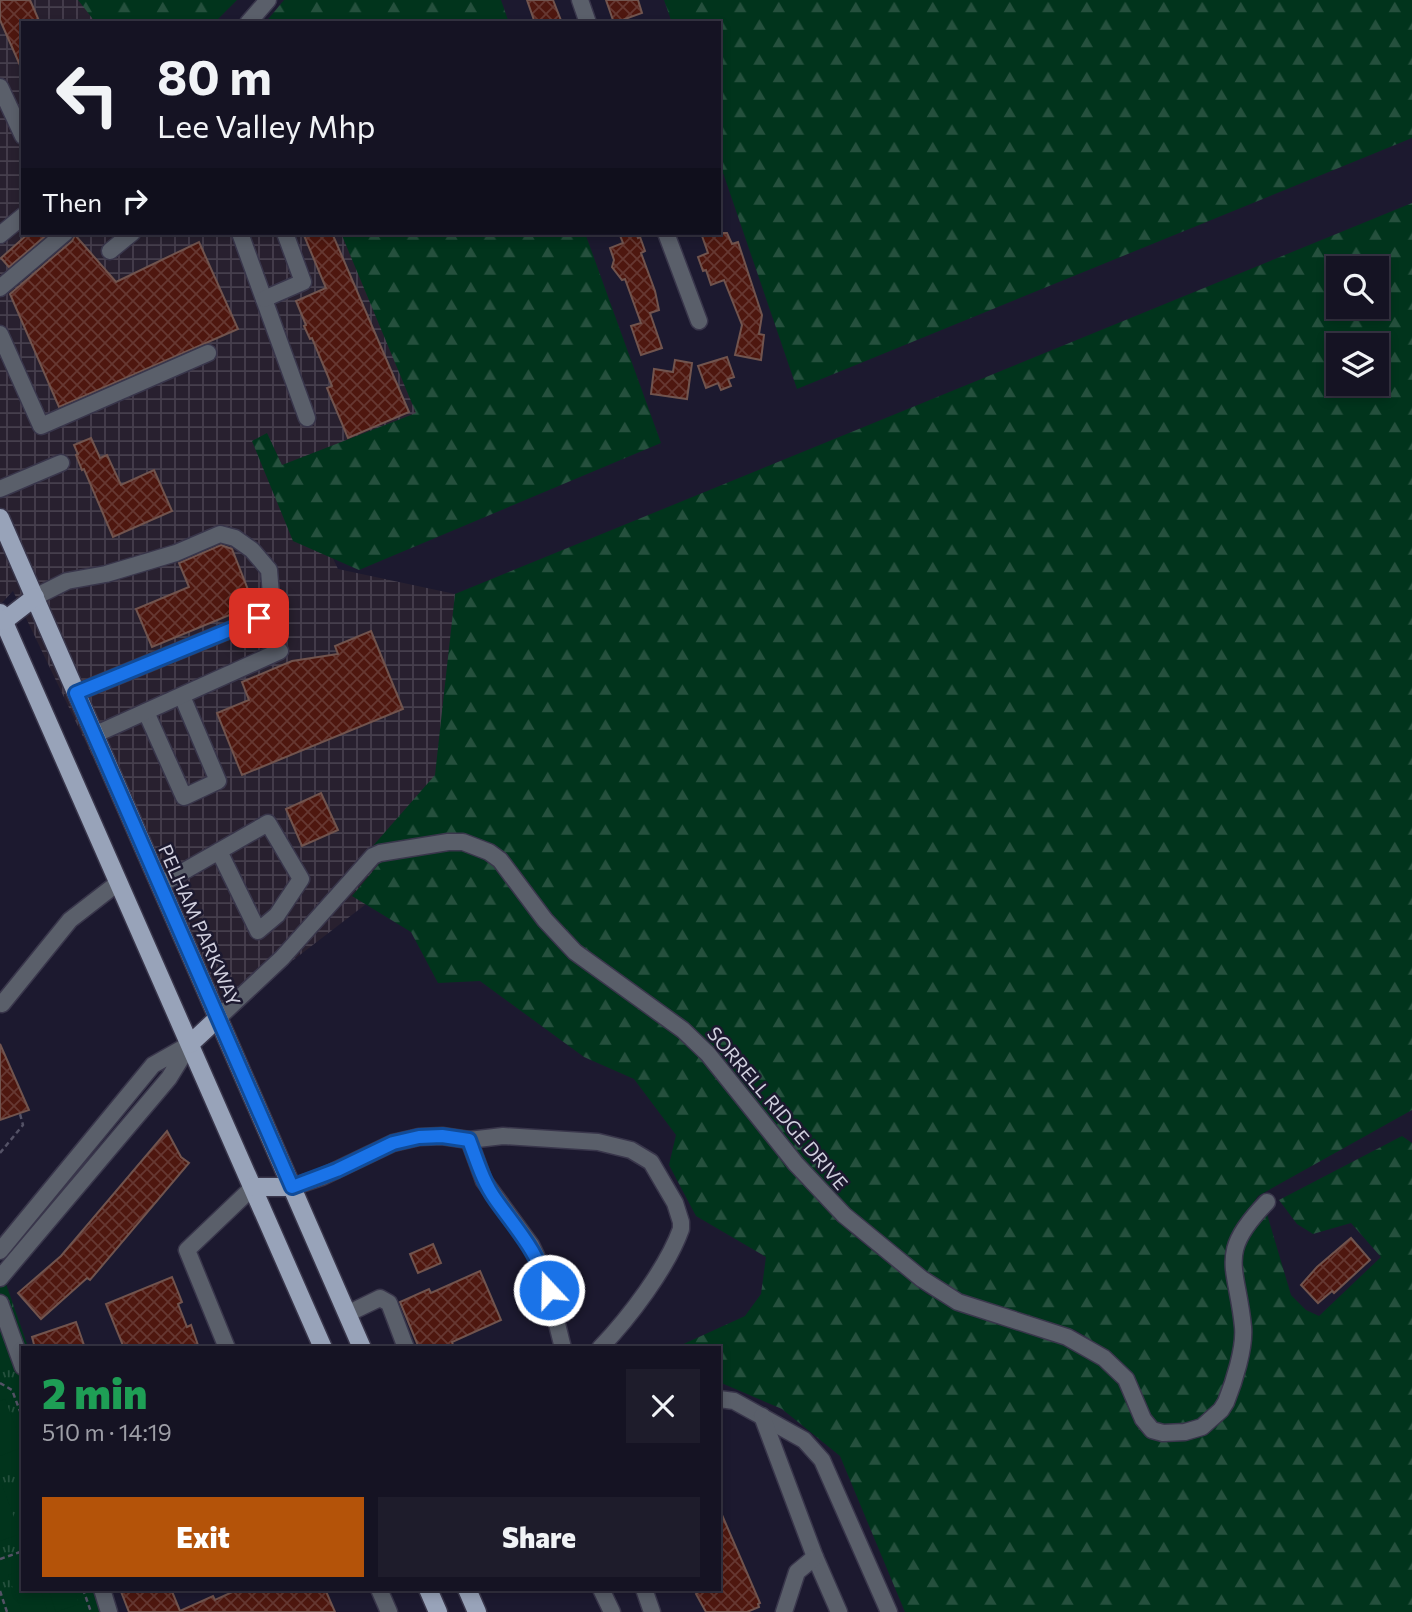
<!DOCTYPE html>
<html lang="en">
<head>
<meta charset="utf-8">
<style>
	:root { --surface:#151323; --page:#1e1c2b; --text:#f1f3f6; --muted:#9d9ea6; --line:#343241; --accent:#b45309 }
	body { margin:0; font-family:Commissioner,sans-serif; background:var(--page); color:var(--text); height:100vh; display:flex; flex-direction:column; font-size:26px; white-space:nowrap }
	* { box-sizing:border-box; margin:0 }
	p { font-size:23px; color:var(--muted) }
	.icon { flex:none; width:38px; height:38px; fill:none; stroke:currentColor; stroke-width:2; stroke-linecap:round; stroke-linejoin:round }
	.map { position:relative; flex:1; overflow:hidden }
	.side { position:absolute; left:21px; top:1346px; width:700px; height:245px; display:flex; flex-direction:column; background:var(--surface); border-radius:0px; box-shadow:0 4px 10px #0003,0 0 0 2px var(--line) }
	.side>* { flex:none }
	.hud { position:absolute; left:21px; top:21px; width:700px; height:214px; border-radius:0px; box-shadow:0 4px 10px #0003,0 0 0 2px var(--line); background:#151323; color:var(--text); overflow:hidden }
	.buttons { position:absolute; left:1326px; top:256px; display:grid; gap:14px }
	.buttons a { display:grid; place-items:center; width:63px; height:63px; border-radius:0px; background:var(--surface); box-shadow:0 4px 10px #0003,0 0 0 2px var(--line); font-size:35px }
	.pin { position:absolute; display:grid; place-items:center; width:60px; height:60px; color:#fff; margin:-30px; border-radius:14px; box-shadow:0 4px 10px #0006 }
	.me { position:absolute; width:77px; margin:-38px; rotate:339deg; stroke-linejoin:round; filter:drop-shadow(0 0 5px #0008) }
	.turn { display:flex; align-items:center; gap:24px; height:147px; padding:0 21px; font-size:32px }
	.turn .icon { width:91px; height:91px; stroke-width:2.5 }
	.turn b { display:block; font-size:49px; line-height:60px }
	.then { display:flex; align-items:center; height:66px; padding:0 21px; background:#0003; gap:14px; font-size:26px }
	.round { display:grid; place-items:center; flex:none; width:74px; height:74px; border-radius:0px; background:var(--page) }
	.head { display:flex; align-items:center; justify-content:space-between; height:119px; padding:0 21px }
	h1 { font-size:42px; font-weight:800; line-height:52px; color:#1e9e55 }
	.cta { display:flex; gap:14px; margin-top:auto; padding:14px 21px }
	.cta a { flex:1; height:80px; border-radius:0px; background:var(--accent); color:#fff; font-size:28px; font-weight:800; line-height:80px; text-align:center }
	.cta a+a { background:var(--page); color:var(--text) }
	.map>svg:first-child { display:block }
</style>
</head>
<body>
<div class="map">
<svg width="1412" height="1612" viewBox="0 0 1412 1612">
	<defs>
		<pattern id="industrial-grid" width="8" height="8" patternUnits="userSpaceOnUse" patternTransform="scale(1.75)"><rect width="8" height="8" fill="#28202f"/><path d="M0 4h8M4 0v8" fill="none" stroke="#463f4d"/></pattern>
		<pattern id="forest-firs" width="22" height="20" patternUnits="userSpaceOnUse" patternTransform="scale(1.75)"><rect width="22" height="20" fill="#01341c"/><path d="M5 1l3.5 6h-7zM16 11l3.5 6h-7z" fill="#25503d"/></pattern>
		<pattern id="park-tufts" width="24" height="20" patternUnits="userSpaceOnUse" patternTransform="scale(1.75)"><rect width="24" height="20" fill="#01341c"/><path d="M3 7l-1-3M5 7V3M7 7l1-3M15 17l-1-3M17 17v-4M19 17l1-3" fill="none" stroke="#25503d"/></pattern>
		<pattern id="building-cross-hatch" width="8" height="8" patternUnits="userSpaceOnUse" patternTransform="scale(1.75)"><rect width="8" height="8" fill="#4e170f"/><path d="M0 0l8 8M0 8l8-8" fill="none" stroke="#663832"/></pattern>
	</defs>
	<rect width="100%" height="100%" fill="#1c192f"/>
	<!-- industrial -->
	<path fill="url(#industrial-grid)" d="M0,0H98L119,23H23V233H362L437,416L296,480L338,569L455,594L500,801L218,1018L13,591L0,605Z"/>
	<!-- forest -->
	<g fill="url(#forest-firs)" fill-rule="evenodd">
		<path d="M78,0H237L214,23H96Z"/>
		<path d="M284,0H501L509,23H265Z"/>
		<path d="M664,0H1412V138L797,389L719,161V23H672Z"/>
		<path d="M1412,203V1110L1258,1196L1239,1224L1228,1248L1227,1278L1237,1318V1339L1221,1405L1199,1423L1156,1426L1122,1367L1107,1350L1075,1330L1020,1317L963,1297L938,1284L860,1223L820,1183L714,1052L571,941L516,868L490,844L468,836L439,835L372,847L435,775L455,594ZM1339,268H1377V306H1339ZM1339,345H1377V383H1339Z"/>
		<path d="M341,233H585L661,443L359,570L293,541L252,441L267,433L282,465L416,413Z"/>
		<path d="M460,846L484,854L507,876L537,918L705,1058L808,1190L852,1234L927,1294L955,1309L1069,1344L1098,1361L1116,1376L1159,1439L1193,1438L1215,1426L1235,1393L1238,1269L1247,1232L1267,1214L1291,1295L1306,1310L1319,1316L1381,1257L1351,1223L1313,1234L1297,1224L1279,1200L1402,1136L1412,1143V1612H905L840,1456L782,1409L719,1382V1348L677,1347L745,1316L761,1294L766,1257L696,1216L669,1165L676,1135L634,1079L584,1057L480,981L438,983L411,932L352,896L384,858Z"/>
	</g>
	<!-- park -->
	<path fill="url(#park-tufts)" d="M5,1281L28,1347L23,1348V1589H110L118,1612H0V1287Z"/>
	<!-- pitch -->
	<g fill="#01341c">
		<path d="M5,1399L23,1447L0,1456V1401Z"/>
		<path d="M2,1485L20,1534L0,1541V1486Z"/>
		<path d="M23,1570V1589H40L48,1612H22L8,1575Z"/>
		<path d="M48,1589H74L79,1604L56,1612Z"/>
	</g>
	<!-- building -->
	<g fill="url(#building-cross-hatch)" stroke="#71544e" stroke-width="2">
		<path d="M0,0H30L40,23H23V72L0,20Z"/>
		<path d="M527,0H553L562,23H535Z"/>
		<path d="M606,0H638L642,13L614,23Z"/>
		<path d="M29,233H49L9,267L1,258Z"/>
		<path d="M303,233H332L409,412L348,438L327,388L332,386L312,338L310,339L304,326L306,325L296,301L326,288Z"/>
		<path d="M619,233H636L638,238L640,237L645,251L641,253L655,291L659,310L650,313L662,348L641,355L631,326L641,323L625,279L622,280L612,267L614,260L610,248L623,243Z"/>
		<path d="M701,233H727L732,244L738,242L762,315L759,334L764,335L761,360L735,355L742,325L724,280L711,285L706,270L703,271L698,257L708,253Z"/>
		<path d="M75,235L116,282L199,242L238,329L59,407L10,294L72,241Z"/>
		<path d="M727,357L734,377L728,379L731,386L721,390L718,383L706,388L698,366Z"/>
		<path d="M675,360L692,363L687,399L651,394L654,369L673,372Z"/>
		<path d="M91,438L100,458L107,455L121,485L154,470L172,511L113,537L84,469L82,470L76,455L78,454L74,445Z"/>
		<path d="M221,545L232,549L254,605L152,647L136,609L189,587L179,563Z"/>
		<path d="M371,631L403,709L242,775L217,713L249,700L242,682L292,661L338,654L335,646Z"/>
		<path d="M321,793L338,830L302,846L286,809Z"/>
		<path d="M0,1044L29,1110L0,1120Z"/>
		<path d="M167,1131L181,1157L189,1163L90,1280L87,1278L41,1319L18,1293L61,1256Z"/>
		<path d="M1351,1238L1370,1260L1334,1293L1332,1291L1318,1303L1301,1285L1317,1267Z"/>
		<path d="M433,1244L441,1263L418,1273L410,1254Z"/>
		<path d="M480,1271L501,1320L452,1342L454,1348H419L400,1302L429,1289L431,1293Z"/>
		<path d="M172,1277L182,1302L178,1304L187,1327L191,1325L199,1348H124L106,1304Z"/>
		<path d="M76,1322L85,1348H35L32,1337Z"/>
		<path d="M719,1508L760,1603L758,1604L759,1607L747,1612H706L696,1594L697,1593L696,1589H719Z"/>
		<path d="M120,1589H171L180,1611L213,1596L215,1600L239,1589H325L335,1612H129Z"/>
	</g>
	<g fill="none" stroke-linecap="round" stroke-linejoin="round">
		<!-- minor casing -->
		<g stroke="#39364b" stroke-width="19">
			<g id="minor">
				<path d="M580,0L588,23"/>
				<path d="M248,23L268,0"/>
				<path d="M0,87L23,136"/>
				<path d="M240,233L307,418"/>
				<path d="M666,233L699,321"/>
				<path d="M0,235L23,216"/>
				<path d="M110,251L132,233"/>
				<path d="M0,288L65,233"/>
				<path d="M264,299L303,282L285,233"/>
				<path d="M0,334L41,426L208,353"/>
				<path d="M0,489L61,463"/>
				<path d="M35,597L67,581L106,574L176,553L220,534L235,538L252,550L269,570L271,595L259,618L76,693"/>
				<path d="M146,712L184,797L218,781L182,696"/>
				<path d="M94,735L280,651"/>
				<path d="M160,885L268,823L301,879L277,915L258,931L219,851"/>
				<path d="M2,1004L70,920L119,882"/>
				<path d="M218,1018L282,958L373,856L380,853L448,842H463L489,852L500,860L545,920L575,952L683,1030L708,1054L796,1164L844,1215L922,1279L958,1302L1067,1337L1104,1358L1126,1379L1143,1419L1152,1430L1163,1433L1185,1432L1202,1427L1221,1410L1226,1402C1234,1382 1245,1348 1243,1327C1237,1265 1216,1254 1267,1202"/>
				<path d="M469,1140L484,1181L531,1245L544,1272L563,1348"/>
				<path d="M292,1187L322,1177L393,1143L419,1137L442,1136L469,1140L503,1136L598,1142L631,1150L651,1162L675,1203L681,1222V1229C667,1268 629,1318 600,1348"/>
				<path d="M0,1251L153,1065L190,1044L169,1078L0,1278"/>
				<path d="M0,1303L23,1367"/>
				<path d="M347,1314L380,1298L389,1303L406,1348"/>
				<path d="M227,1348L187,1250L253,1187"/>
				<path d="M719,1399L734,1401L804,1440L822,1460L889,1612"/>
				<path d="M762,1416L815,1557L839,1612"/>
				<path d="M102,1589L109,1612"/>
				<path d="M379,1589L389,1612"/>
				<path d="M601,1589L612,1612"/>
				<path d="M644,1589L652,1612"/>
				<path d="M784,1612L797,1572L815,1557"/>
			</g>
		</g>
		<!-- major casing -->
		<g stroke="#39364b" stroke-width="21">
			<g id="major">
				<path d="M0,518L362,1348"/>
				<path d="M0,613L323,1348"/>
				<path d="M4,621L35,597"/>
				<path d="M190,1044L218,1018"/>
				<path d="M253,1187H292"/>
				<path d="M428,1589L438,1612"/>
				<path d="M467,1589L477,1612"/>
			</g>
		</g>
		<!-- path -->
		<g stroke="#545266" stroke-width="2.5" stroke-dasharray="5 3.5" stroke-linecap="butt">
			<path d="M0,1153L23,1125L20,1114"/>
			<path d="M0,1383L12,1390L23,1419"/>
			<path d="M0,1559L23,1551"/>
			<path d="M83,1589L91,1612"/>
			<path d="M0,1591L7,1612"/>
		</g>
		<!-- minor -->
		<use href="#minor" stroke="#5a5f6a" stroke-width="16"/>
		<!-- major -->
		<use href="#major" stroke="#98a3b9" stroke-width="18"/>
	</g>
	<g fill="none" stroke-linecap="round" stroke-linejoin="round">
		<!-- route casing -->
		<g stroke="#114b97" stroke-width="18">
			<path id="route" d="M259,618L76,693L292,1187L337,1170L393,1143L419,1137L442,1136L469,1140C477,1161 483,1182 496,1200C518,1231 538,1252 549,1290"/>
		</g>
		<!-- route -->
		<use href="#route" stroke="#1a73e8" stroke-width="12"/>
	</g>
	<g text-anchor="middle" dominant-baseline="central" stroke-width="5" stroke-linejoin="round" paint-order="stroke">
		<!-- street labels -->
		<g font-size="19" fill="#d0cfde" stroke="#1c192f">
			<text transform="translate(200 925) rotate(66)">PELHAM PARKWAY</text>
			<text transform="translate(778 1108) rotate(50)">SORRELL RIDGE DRIVE</text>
		</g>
	</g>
</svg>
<div class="buttons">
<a><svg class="icon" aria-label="search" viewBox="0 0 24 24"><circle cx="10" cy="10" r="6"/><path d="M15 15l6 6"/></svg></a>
<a><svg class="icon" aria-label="layers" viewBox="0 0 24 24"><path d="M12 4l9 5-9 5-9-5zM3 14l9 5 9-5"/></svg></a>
</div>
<div class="pin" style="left:259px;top:618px;background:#d93025"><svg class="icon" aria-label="arrive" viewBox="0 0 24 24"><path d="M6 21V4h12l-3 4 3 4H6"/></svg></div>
<svg class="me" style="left:549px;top:1290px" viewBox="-20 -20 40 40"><circle r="17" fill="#1a73e8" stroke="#fff" stroke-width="3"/><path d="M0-11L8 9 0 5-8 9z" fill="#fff"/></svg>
<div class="hud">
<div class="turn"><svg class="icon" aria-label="left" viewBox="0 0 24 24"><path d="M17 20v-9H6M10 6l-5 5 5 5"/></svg><div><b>80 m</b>Lee Valley Mhp</div></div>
<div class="then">Then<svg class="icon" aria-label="right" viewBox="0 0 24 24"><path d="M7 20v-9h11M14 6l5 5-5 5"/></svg></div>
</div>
<section class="side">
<div class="head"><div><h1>2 min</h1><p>510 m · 14:19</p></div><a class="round"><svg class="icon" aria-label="close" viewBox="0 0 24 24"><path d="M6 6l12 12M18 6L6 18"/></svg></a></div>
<div class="cta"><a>Exit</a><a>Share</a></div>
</section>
</div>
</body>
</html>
